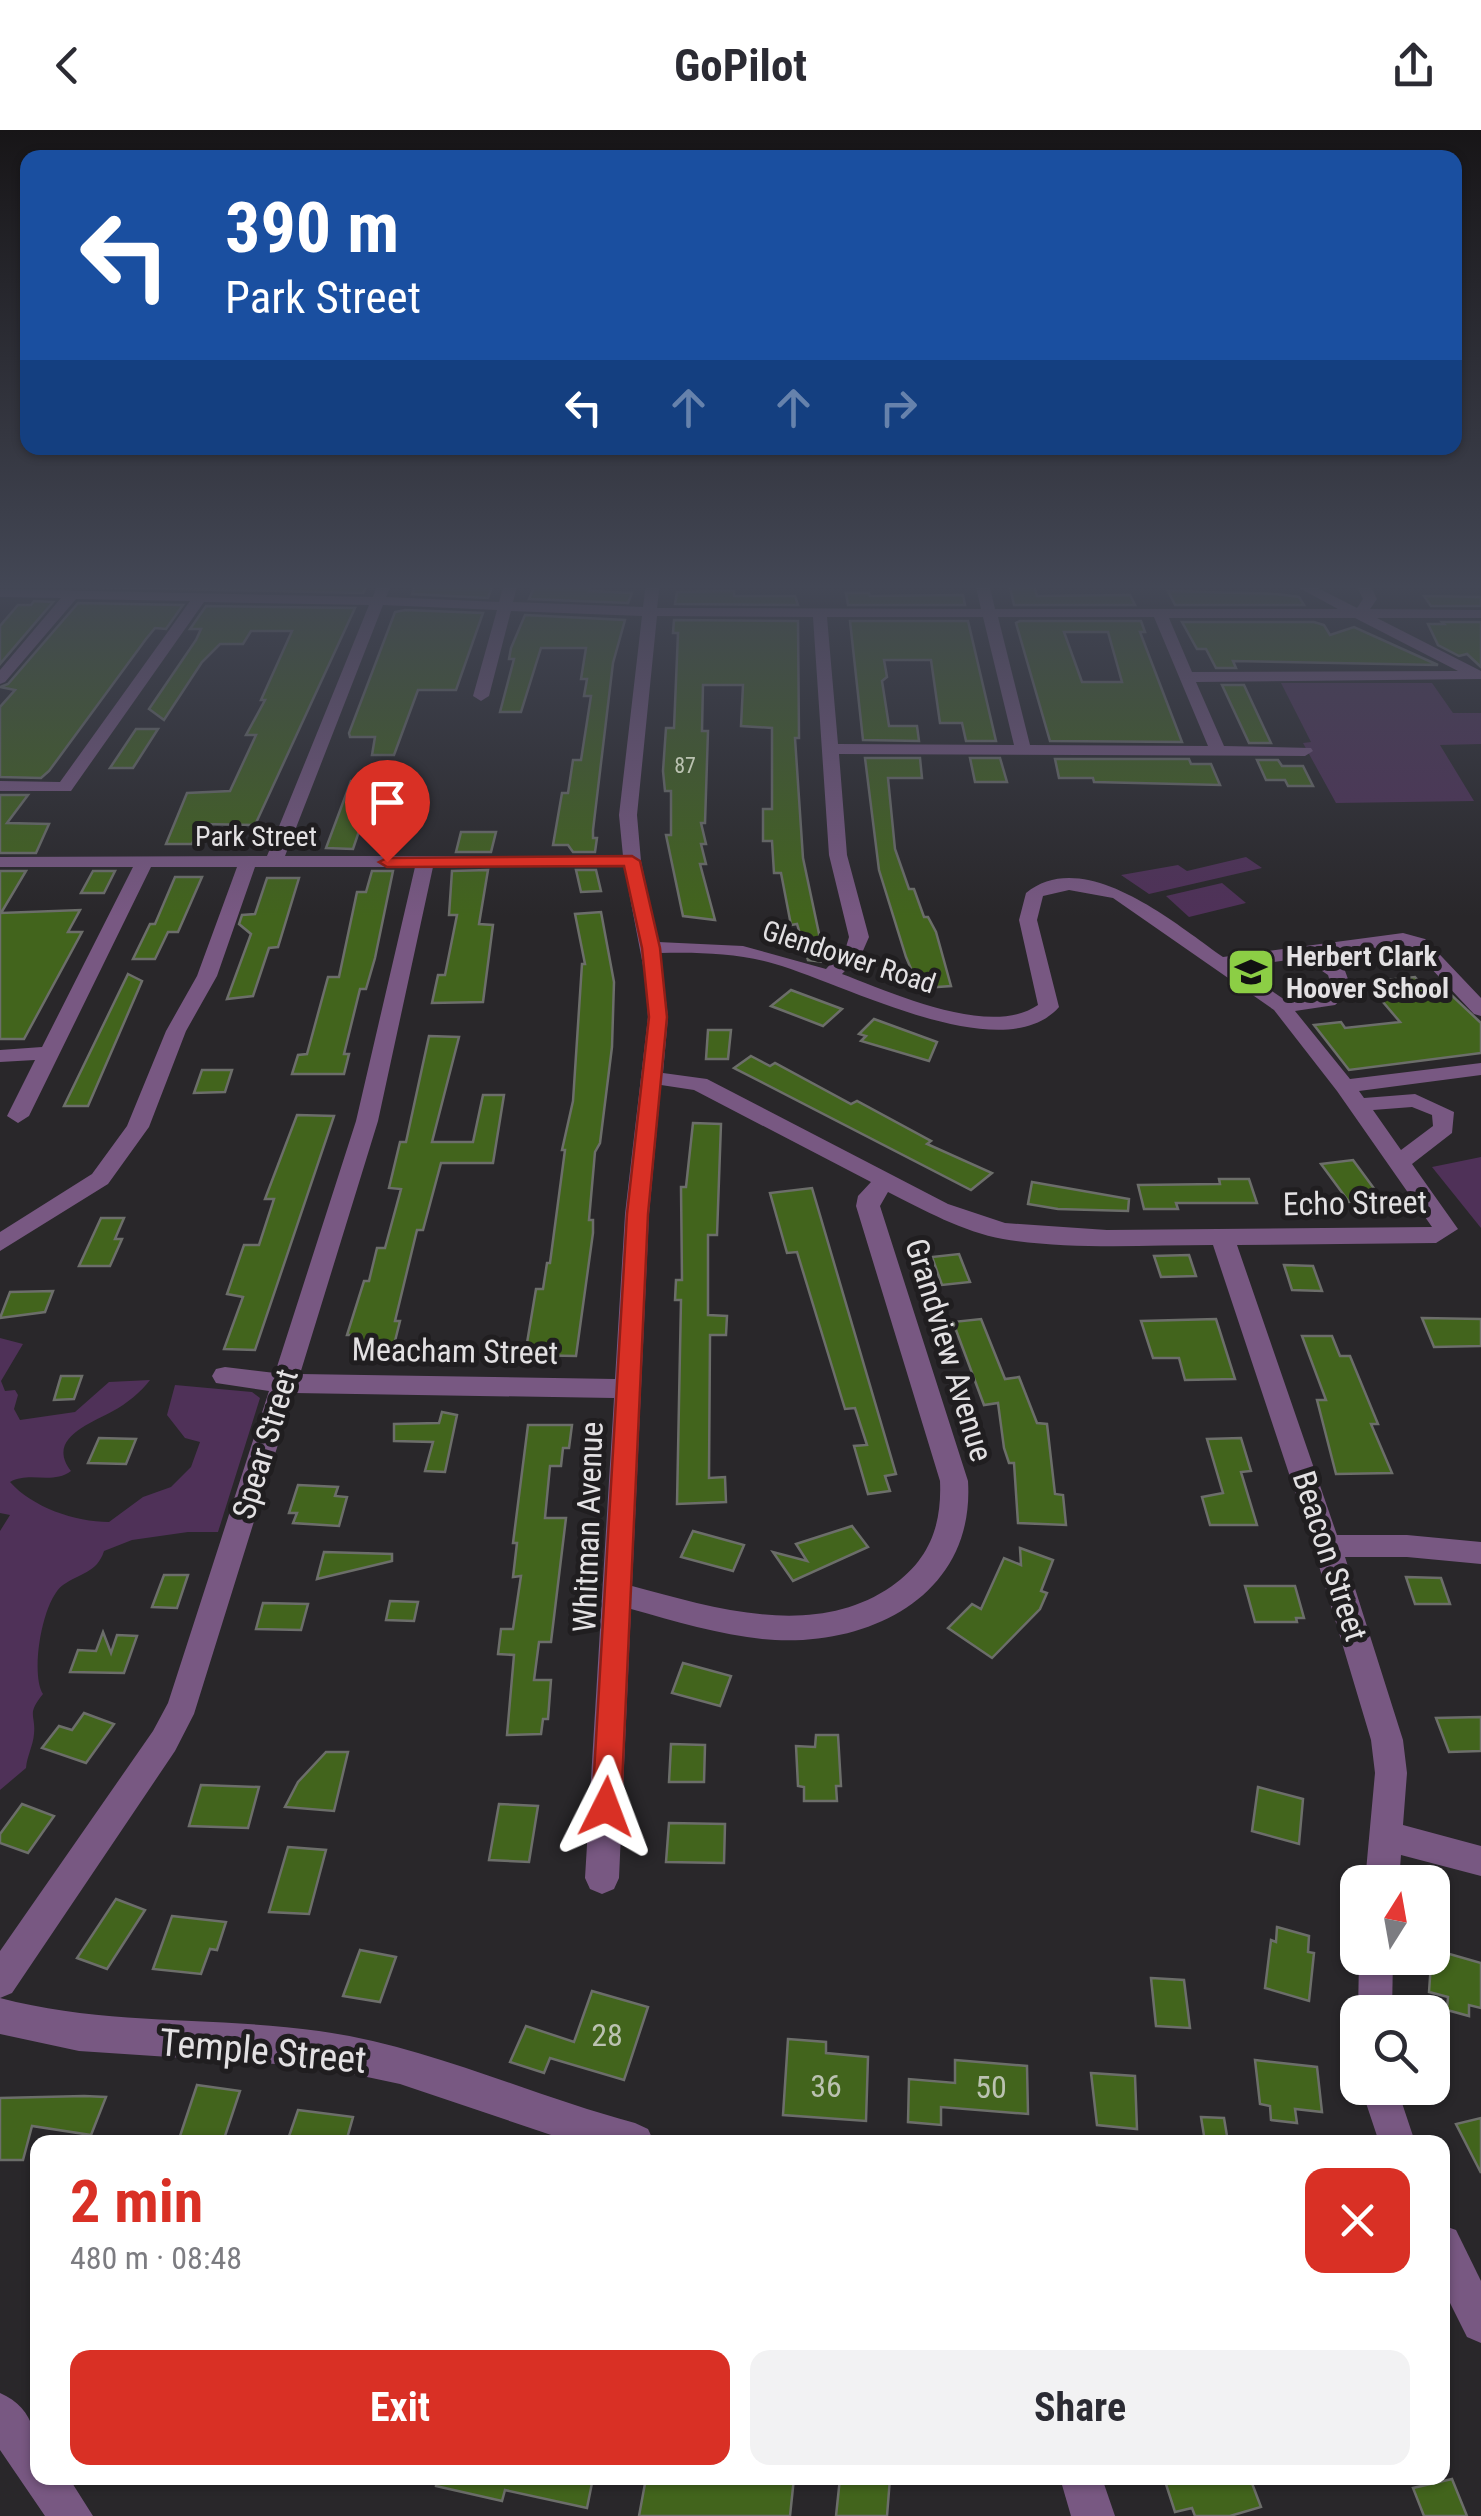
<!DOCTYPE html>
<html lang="en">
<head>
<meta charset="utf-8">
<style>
	:root { --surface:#fff; --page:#f2f2f3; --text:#2b2b33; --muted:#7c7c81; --accent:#d93025 }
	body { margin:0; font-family:"Roboto Condensed",sans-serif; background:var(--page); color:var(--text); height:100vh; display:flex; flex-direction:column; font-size:38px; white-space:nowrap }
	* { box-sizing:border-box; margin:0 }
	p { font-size:32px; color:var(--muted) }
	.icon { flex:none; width:55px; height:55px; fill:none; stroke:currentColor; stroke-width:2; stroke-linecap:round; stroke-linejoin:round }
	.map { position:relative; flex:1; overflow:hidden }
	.side { position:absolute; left:30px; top:2005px; width:1420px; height:350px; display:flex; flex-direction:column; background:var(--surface); border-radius:20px; box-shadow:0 2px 8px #0004 }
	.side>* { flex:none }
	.guide { position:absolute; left:20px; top:20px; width:1442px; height:305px; border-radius:20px; box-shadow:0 2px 8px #0004; background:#1a4fa0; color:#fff; overflow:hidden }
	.needle { width:65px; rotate:11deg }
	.buttons { position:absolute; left:1340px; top:1735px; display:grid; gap:20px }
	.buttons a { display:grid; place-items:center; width:110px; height:110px; border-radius:20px; background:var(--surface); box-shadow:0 2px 8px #0004; font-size:50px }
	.pin { position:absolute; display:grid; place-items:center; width:85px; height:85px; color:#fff; margin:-102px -42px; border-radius:50% 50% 50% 0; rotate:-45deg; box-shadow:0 0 10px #0007 }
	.pin .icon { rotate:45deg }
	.me { position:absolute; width:110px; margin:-55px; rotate:3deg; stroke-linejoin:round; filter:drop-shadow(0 0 8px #0008) }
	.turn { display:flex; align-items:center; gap:35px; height:210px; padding:0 40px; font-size:45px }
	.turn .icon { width:130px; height:130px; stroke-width:2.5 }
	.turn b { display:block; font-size:70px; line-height:85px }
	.lanes { display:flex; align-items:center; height:95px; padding:0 40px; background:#0003; justify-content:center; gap:50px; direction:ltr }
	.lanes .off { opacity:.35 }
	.round { display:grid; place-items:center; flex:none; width:105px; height:105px; border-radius:20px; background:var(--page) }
	.summary { display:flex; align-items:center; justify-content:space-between; height:170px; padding:0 40px }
	h1 { font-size:60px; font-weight:700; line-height:75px; color:var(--accent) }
	.button { display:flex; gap:20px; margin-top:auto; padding:20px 40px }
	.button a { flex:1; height:115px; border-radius:20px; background:var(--accent); color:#fff; font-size:40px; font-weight:700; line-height:115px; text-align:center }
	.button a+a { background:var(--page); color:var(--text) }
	header { display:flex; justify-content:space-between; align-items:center; height:130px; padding:0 40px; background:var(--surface); font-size:45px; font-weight:700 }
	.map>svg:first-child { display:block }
</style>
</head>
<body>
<header><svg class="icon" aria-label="back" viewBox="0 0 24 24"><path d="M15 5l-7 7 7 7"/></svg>GoPilot<svg class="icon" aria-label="share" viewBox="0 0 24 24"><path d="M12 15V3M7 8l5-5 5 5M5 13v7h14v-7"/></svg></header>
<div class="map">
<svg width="1481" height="2386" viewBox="0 0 1481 2386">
	<rect width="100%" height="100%" fill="#29272a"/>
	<!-- green -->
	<g fill="#4f3158">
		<path d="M1281,553H1432L1453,583H1481V614L1440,615L1474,671L1336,673L1303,613L1311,612Z"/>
		<path d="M1246,727L1262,738L1149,764L1121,745L1178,735L1187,741Z"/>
		<path d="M1222,753L1246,773L1189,787L1166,766Z"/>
		<path d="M1481,1027V1098L1432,1037Z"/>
		<path d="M0,1208L23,1214L1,1251L5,1261L15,1260L18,1265L14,1279L20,1290L75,1282L109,1252L150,1250C141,1262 126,1274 113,1281C89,1294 46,1309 71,1341C52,1355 30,1341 10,1352C32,1377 75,1392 109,1392L143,1367L171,1357L191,1337L200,1312L185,1308L167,1285L175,1255L252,1262L260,1268L218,1402H188L132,1410L104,1421C97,1443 80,1443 63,1455C42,1470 30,1544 43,1564C26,1585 36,1584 34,1604C33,1616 27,1626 26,1638L0,1660V1401L10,1385L0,1383Z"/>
	</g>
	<!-- building -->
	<g fill="#42641c" stroke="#6c6e6a" stroke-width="2.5" fill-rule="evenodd">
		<path d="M49,453H368L363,463L47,456Z"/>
		<path d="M417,453H493L488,468L412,464Z"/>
		<path d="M536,453L591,454L589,461L632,463L628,473L529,469Z"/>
		<path d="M1009,453H1033L1037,466L1130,465L1135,475H1014Z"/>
		<path d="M734,461V466H795L798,475L675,474L677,462Z"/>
		<path d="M1168,461L1277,464L1299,467L1304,475H1175Z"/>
		<path d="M846,463H869L870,466L963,465L965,475H848Z"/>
		<path d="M1424,466L1481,467V476H1431Z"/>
		<path d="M34,471L53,472L0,534V496L18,475H31Z"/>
		<path d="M78,473L183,475L166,499L155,498L146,509L49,641L41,648L0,647V577L15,560L0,557L8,554Z"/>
		<path d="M206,476L355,478L255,695L201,694L192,714H166L187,663L230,661L256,605H246L265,570H261L292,501H251L243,514H220L202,532L164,590L149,579L196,510L201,499H190Z"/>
		<path d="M405,480L483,483L456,560H418L394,625H372L375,607H350L349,603L395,482Z"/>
		<path d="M525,485L625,490L613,533L593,700V708H597L595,722H573L568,715H553L562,663H568L573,630H581L591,566H584L587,549H581L586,518H541L521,582H500L514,529H509L511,518Z"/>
		<path d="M674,490L798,491L799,608H795L803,728L825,832L808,830L797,794L791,795L781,743H774L772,711H763V679H772V598L741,596L743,555H703L702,601H708L705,693H701L706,714H701L706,734H700L715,790L683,786L666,705H671V661H665L663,641L666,598H674L678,503H673Z"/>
		<path d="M850,491H968L996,611H966L962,593H940L931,530H884L887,547L882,551L889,596H917L919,611L863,610Z"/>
		<path d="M1020,491H1141L1145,502H1140L1182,612L1050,611L1016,493ZM1064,502H1108L1122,552H1082Z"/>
		<path d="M1182,492H1314L1324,495L1330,505L1354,497L1438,535L1233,531L1236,538H1216L1206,519H1197Z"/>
		<path d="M1442,492H1481V537L1467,524L1459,526L1438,515L1428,494H1444Z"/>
		<path d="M1222,555H1244L1271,613H1249Z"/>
		<path d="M136,599H158L133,638H110Z"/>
		<path d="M865,628H920L922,648H888L895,719L909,759H914L924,787H928L936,802L951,856L923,858L918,855L906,827L879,740Z"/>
		<path d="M970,628H1000L1007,652H975Z"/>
		<path d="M1055,629H1189L1191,634H1211L1220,655L1094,652L1093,648H1059Z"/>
		<path d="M1257,630H1278L1282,636H1303L1313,656H1288L1285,650H1266Z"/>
		<path d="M351,651H376L353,719L326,718Z"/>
		<path d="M0,665H28L7,693L49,694L36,723H0Z"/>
		<path d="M461,702H496L491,722H456Z"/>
		<path d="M488,740L479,794L493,795L483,872L432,873L438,845H445L457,785H449L452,741Z"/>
		<path d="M576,740H596L601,761L581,762Z"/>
		<path d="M0,741H26L1,783L80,780L68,802H82L24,909H0Z"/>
		<path d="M93,741H115L104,763H81Z"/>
		<path d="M372,741H393L375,828L366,859H360L344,924H349L344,944H292L298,925L307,924L328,847H339L357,762H366Z"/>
		<path d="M175,747H202L178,802H168L155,829H133L150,794H155Z"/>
		<path d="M267,748H299L278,817L269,818L253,866L227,869L251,804L239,794L242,785L255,784Z"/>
		<path d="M601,782L614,852L612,917L600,1013L595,1022L589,1090H593V1103L576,1226L525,1225L536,1159H543L547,1133H550L565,1020H562L573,971L582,834H585L575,784Z"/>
		<path d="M128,844L142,851L88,976H64Z"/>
		<path d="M1415,847L1427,861L1445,859L1481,893V923L1349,940L1314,895L1341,892L1345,898L1400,892L1366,852Z"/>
		<path d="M791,860L842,879L823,896L771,876Z"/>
		<path d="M874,889L937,912L929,931L861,911L866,906L859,904Z"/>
		<path d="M708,900H731L728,929H706Z"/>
		<path d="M429,906L459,907L432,1012H473L483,965H504L493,1033H441L423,1100H417L395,1191H400L394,1215L359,1214L361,1205H347L364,1151H369L377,1118H385L401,1059L389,1058L400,1012H406Z"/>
		<path d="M751,926L770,936L775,933L851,974L857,971L931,1011L927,1014L992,1043L971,1060L734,938Z"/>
		<path d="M202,940H232L225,962L194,963Z"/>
		<path d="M297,985L334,986L255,1220L224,1219L243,1167L227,1164L244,1115H259L274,1069H265Z"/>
		<path d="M693,993L721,994L717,1105H708V1185L727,1186L726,1205H710L709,1348L725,1347L726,1372L677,1374L681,1170H675L676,1150H682L681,1057H686Z"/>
		<path d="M1353,1030L1381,1068L1349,1072L1321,1034Z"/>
		<path d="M1219,1049H1249L1257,1073H1176L1178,1079H1144L1138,1055L1220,1054Z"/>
		<path d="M1032,1052L1129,1069L1128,1081L1058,1079L1028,1074Z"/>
		<path d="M812,1058L896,1344L885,1346L890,1361L868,1364L854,1316L867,1315L855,1278L845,1279L797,1122L787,1123L770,1063Z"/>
		<path d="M101,1088H124L115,1109H122L110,1136H79Z"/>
		<path d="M959,1124L970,1152L942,1155L932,1127Z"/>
		<path d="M1189,1125L1196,1146L1161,1147L1154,1126Z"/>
		<path d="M1284,1135L1313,1136L1322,1161L1292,1160Z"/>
		<path d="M53,1161L45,1182L0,1188L10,1162Z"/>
		<path d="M1422,1188L1481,1189V1216L1434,1217Z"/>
		<path d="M981,1189L1005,1249L1019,1247L1037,1293L1047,1294L1055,1364L1063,1365L1066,1395L1018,1393L1014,1333H1009L1004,1318L998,1273L984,1275L953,1192Z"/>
		<path d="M1216,1189L1235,1249L1185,1250L1179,1228H1153L1141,1191Z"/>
		<path d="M1302,1206H1332L1340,1226H1350L1378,1294H1371L1392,1343L1336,1344L1317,1270H1326Z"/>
		<path d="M61,1246H82L74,1269L54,1270Z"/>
		<path d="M442,1282L457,1285L445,1342L425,1341L433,1312L394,1311V1294L439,1293Z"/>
		<path d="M528,1295H572L569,1318H563L561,1336H550L545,1388H566L551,1512H539L534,1550H551L548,1589H543L541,1604L507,1605L514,1525L498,1524L501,1499H513L521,1446L513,1447L517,1413H513Z"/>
		<path d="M99,1308L136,1309L126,1334L88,1333Z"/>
		<path d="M1241,1308L1251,1341L1241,1342L1257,1395H1210L1202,1367L1223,1363L1207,1309Z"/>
		<path d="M298,1355L338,1357L335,1366L347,1367L339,1396L293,1393L297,1383H289Z"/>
		<path d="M852,1396L868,1417L793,1451L773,1422L807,1431L796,1414Z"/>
		<path d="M693,1401L744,1415L733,1441L681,1427Z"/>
		<path d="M1020,1418L1053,1430L1041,1461L1047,1463L1040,1479L992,1528L948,1498L972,1474L981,1479L1004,1428L1021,1435Z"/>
		<path d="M324,1422L392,1424V1431L317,1449Z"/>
		<path d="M164,1445H188L177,1478L152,1477Z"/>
		<path d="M1406,1447L1441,1448L1450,1474H1415Z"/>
		<path d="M1245,1456H1295L1304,1488H1296L1297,1492H1255Z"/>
		<path d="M390,1471L418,1472L414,1491L386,1490Z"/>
		<path d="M263,1473L308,1474L301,1500L256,1499Z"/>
		<path d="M103,1502L111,1523L117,1505L137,1506L124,1543L70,1542L78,1520L96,1521Z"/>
		<path d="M683,1533L731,1546L720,1576L672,1563Z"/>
		<path d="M84,1583L114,1594L86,1633L42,1618L59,1596L72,1600Z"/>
		<path d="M1481,1587V1621L1449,1622L1436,1588Z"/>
		<path d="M816,1605H838L841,1656H836L837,1671H804V1657L798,1656L796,1616L815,1617Z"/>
		<path d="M671,1614L705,1615L704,1652H669Z"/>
		<path d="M326,1622H348L334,1681L285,1677L298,1652Z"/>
		<path d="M201,1655L259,1657L248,1698L189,1696Z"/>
		<path d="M1258,1657L1303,1669L1299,1714L1252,1701Z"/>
		<path d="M22,1674L54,1686L28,1723L0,1713V1704Z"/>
		<path d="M499,1674L538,1676L529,1732L489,1730Z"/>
		<path d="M669,1693L725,1694L724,1733L666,1732Z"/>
		<path d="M288,1717L326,1720L309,1784L269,1782Z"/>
		<path d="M116,1769L145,1780L107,1839L77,1828Z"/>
		<path d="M172,1786L226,1792L217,1820L210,1819L201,1844L153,1839Z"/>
		<path d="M1277,1797L1309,1806L1308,1822L1314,1823L1309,1871L1265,1858L1271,1810L1276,1812Z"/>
		<path d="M1432,1819L1481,1833V1878L1469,1875V1886L1447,1880L1448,1867L1429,1862Z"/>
		<path d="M360,1820L396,1827L380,1872L343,1866Z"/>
		<path d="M1151,1848L1184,1850L1190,1898L1156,1896Z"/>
		<path d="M592,1861L648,1877L624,1950L550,1928L544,1943L510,1932L526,1896L574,1912Z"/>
		<path d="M788,1909L826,1912V1923L868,1927L866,1991L783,1985Z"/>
		<path d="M955,1930L1027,1936L1028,1984L941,1977V1995L908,1992L909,1949L955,1953Z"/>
		<path d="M1255,1930L1317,1937L1322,1982L1295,1979L1297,1993L1271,1990L1270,1976L1260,1974Z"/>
		<path d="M1091,1943L1135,1946L1137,1999L1097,1995Z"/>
		<path d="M197,1955L240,1961L223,2012H178Z"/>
		<path d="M84,1966L106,1967L91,2005L32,1996L23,2030H0V1968Z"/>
		<path d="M298,1980L353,1987L346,2012H287Z"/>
		<path d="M1201,1987L1224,1988L1228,2012H1205Z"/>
		<path d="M1481,1988V2043L1456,1994Z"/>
		<path d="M437,2348H593L587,2378L505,2360L502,2371L436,2356Z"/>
		<path d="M646,2348H794L790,2386H639Z"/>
		<path d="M840,2348H890L887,2386H836Z"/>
		<path d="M1164,2348H1250L1261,2377L1230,2386H1195L1192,2378L1175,2382Z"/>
		<path d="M1452,2349L1467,2386H1424L1413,2358Z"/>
	</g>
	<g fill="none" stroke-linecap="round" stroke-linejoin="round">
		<!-- minor -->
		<g fill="#785882" fill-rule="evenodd">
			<path d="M378,453H392L386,467L499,472L504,453H518L513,472L643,477L646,453H660L657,478L981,479L975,453H989L995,479H1338L1290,453H1308L1357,478L1363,469L1355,453H1369L1377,469L1370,479L1481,480V488H1377L1481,541V549L1196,552L1224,616L1311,618L1313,621L1305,626L839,624L847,725L869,807L862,823L842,844C893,863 990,908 1038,875L1019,790L1026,763C1084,715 1176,794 1223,827L1403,803L1425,809L1481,868V886L1474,884L1411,817L1403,815L1325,825L1344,838L1352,860L1335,875L1295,881L1350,949L1481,933V945L1359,961L1364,968L1415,964L1454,982L1452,1003L1412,1034L1458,1099L1436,1113L1237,1115L1337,1405H1407L1481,1412V1434L1407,1427H1345L1403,1610L1407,1643L1403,1695L1481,1716V1746L1401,1725L1399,1752H1365L1375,1643L1371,1610L1313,1416L1213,1115C1144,1115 1072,1120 1003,1109C963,1102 924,1080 888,1062L880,1076L968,1351C975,1463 874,1515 775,1510C726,1507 678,1492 631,1479L619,1748L614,1759L602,1764L590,1759L585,1748L614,1268L294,1263L194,1584L175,1621L12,1863L0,1868V1821L153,1601L168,1573L269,1261L216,1253L212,1246L216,1239L225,1237L275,1243L356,991L415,737H255L217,846L186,901L149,997L108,1054L0,1121V1102L92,1044L127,996L166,901L197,846L237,737H151L29,986L18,993L7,986L35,930L0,932V920L42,917L133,737H0V727L267,726L369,475L204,472L71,661H0V651L60,652L190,471L76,469L5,552L0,554V540L61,468L0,467V459L373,467ZM383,475L497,480L473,566L481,571L489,566L511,481L642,486L619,685L623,726H285ZM657,486L813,487L829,725L849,807L846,817L826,839L743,816L658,812L641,731L637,685ZM827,487H983L1014,615L838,614ZM998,487H1154L1208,616L1030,615ZM1169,488H1355L1458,541L1192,542ZM624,736L645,846L648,887L625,1084L615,1249L300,1244L378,991L433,737ZM1069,760L1113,768L1274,880L1337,961L1432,1097L1107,1100L1005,1093L948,1074L707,949L663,943L668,887L660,823C696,822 733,823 768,832C836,849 1002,942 1059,877L1037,790L1043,766ZM1303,828L1328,845L1332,858L1322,866L1285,870L1237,837ZM661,955L694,960L871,1052L858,1066L856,1076L940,1351C942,1396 929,1430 892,1456C814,1510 715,1478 632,1456L649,1084ZM1412,977L1432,985L1433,996L1401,1020L1373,980Z"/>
			<path d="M1359,1828H1393L1392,1882L1358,1885Z"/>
			<path d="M0,1868C106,1896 212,1886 319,1901C428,1916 529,1965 635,1993L648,1999L654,2012H572L400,1954L320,1937L79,1921L0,1904Z"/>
			<path d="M1361,1958H1397L1415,2012H1379Z"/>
			<path d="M1442,2095L1456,2100L1481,2151V2213L1467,2207L1442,2157Z"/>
			<path d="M0,2263C37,2279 38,2312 38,2348H69L93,2386H45L0,2320Z"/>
			<path d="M1060,2348H1102L1115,2386H1071Z"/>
		</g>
	</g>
	<!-- sky -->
	<linearGradient id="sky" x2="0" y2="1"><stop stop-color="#171517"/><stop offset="0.58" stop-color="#434755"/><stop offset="1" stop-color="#434755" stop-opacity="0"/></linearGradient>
	<rect width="1481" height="787" fill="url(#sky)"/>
	<!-- route -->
	<path fill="#d93025" stroke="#8d1f18" stroke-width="2.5" d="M632,726L640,731L660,818L667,887L648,1084L621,1677L617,1686L606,1690L596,1686L592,1677L627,1084L649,887L642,818L624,736L387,737L379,732L387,728Z"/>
	<!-- icons -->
	<defs>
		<g id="school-square" transform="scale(2.5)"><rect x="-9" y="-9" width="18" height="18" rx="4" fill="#8cce45" stroke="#201e20"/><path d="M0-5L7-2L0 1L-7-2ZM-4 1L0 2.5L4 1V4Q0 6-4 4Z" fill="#111"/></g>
	</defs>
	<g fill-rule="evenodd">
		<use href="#school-square" x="1251" y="842"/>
	</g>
	<g text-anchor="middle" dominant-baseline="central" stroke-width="10" stroke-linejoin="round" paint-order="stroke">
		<!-- far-number labels -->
		<g font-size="22" fill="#bbc2b1">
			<text x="685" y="635">87</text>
		</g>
		<!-- far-street labels -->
		<g font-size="28" fill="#e3e1e3" stroke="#201e20">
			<text x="256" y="706">Park Street</text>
			<text transform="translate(849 827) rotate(18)">Glendower Road</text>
		</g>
		<!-- far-poi labels -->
		<g font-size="28" font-weight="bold" fill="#e3e1e3" stroke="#201e20" text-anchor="start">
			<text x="1286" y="826">Herbert Clark<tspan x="1286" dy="32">Hoover School</tspan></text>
		</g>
		<!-- street labels -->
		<g font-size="32" fill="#e3e1e3" stroke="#201e20">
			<text transform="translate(1355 1073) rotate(-1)">Echo Street</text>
			<text transform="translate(949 1220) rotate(73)">Grandview Avenue</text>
			<text transform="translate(455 1221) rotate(1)">Meacham Street</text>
			<text transform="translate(265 1314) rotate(-73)">Spear Street</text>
			<text transform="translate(588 1397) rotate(-88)">Whitman Avenue</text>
			<text transform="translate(1330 1426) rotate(72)">Beacon Street</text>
		</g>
		<!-- near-number labels -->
		<g font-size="32" fill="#bbc2b1">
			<text x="607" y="1905">28</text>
			<text x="826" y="1956">36</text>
			<text x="991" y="1957">50</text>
		</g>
		<!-- near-street labels -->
		<g font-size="38" fill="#e3e1e3" stroke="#201e20">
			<text transform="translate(263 1921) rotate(5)">Temple Street</text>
		</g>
	</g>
</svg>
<div class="buttons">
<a><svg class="needle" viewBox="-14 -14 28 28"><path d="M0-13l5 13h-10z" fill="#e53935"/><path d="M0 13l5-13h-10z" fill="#7c7c81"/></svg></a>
<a><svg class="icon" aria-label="search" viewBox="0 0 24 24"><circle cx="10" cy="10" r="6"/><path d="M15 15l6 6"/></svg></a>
</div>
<div class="pin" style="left:387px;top:732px;background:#d93025"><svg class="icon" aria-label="arrive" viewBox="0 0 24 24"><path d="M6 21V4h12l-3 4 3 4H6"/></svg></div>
<svg class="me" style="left:606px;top:1677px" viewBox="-20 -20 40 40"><path d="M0-17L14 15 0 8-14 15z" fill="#d93025" stroke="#fff" stroke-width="4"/></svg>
<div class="guide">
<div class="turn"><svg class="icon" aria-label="left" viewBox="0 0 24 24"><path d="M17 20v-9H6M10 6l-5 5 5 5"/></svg><div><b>390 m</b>Park Street</div></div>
<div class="lanes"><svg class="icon" aria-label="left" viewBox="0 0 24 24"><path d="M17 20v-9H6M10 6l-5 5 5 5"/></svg><svg class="icon off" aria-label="ahead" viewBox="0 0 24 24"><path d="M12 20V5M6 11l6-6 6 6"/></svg><svg class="icon off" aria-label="ahead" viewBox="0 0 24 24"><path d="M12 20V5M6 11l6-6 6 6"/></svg><svg class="icon off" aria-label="right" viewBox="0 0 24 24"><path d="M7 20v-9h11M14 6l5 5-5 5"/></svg></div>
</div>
<section class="side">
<div class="summary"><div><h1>2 min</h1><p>480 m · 08:48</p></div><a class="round" style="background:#d93025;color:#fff"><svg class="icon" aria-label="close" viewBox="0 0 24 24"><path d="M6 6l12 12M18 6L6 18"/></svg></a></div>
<div class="button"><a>Exit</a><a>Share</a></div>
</section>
</div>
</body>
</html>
